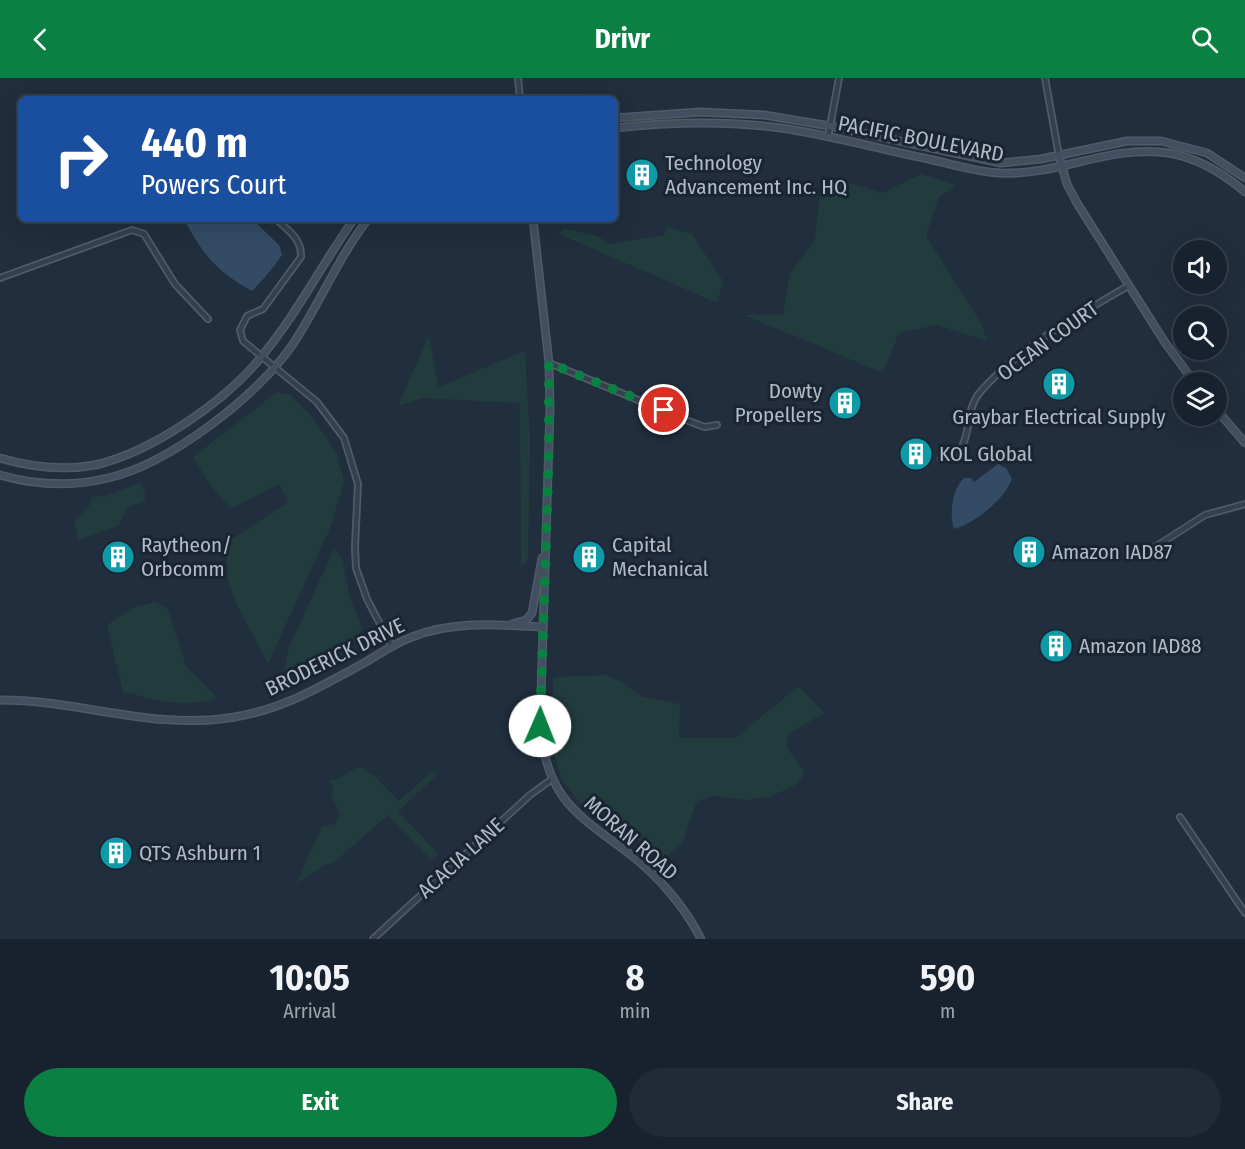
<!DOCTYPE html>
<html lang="en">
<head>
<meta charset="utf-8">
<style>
	:root { --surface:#18222e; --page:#212a36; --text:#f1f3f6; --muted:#9fa4aa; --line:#363f4a; --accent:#0b8043 }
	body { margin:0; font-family:"Fira Sans Condensed",sans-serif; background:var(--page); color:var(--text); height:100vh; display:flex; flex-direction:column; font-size:22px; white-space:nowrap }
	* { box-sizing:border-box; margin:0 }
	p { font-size:20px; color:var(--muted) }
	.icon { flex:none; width:33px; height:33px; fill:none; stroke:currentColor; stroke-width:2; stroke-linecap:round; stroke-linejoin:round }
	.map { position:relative; height:861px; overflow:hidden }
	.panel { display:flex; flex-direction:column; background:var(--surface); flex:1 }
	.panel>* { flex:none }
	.hud { position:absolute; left:18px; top:18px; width:600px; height:126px; border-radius:9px; box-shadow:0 6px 24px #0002,0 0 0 2px var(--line); background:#1a4fa0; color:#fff; overflow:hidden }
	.controls { position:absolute; left:1173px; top:162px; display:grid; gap:12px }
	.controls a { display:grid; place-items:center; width:54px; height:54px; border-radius:50%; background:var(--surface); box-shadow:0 6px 24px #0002,0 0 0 2px var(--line); font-size:30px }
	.pin { position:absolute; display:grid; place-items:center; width:51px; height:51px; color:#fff; margin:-26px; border:3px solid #fff; border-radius:50%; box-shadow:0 2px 6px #0007 }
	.me { position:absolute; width:66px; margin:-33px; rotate:1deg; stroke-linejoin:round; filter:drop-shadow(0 0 4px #0008) }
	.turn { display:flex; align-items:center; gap:21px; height:126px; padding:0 24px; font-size:27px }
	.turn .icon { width:78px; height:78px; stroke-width:2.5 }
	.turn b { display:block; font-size:42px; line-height:51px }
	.eta { display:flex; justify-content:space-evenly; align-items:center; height:102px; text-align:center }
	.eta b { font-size:36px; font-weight:700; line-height:42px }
	.primary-button { display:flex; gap:12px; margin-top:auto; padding:12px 24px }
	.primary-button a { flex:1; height:69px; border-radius:36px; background:var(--accent); color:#fff; font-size:24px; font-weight:700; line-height:69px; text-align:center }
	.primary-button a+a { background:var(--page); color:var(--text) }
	header { display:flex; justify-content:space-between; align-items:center; height:78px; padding:0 24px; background:var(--accent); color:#fff; font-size:27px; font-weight:700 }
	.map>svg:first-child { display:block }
</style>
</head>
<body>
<header><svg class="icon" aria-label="back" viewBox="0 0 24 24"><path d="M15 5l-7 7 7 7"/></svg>Drivr<svg class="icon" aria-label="search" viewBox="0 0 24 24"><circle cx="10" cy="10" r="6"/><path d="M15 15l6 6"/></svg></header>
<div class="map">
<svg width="1245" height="861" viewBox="0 0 1245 861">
	<rect width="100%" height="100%" fill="#202e3d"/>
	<!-- green -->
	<g fill="#223c3e">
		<path d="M921,96L956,107L939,119L926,158L981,245L987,263L936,247L899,255L883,295L744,237L783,236L790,195L815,162L821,107L838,101L882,115Z"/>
		<path d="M668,149L692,156L723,203L717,225L559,156L564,151L598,158L608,166L664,157Z"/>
		<path d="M429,257L438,309L525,273L530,362L528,479L526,485L521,488L520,325L422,320L398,328Z"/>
		<path d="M277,314L290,317L312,339L336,374L344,403L331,448L268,586L236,525L228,502L226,465L288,424L279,406L231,431L211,408L193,379Z"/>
		<path d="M140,405L145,414V423L128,429L118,448L78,462L74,443L90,427L92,419L105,418Z"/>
		<path d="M334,471L342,479L349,517L362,550L355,562L290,600L284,594L289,569Z"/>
		<path d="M155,524L168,531L186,588L217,620C184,631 156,622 123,614L107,547L132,530Z"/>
		<path d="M605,597L623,604L642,619L680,626L679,660H735L799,608L824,635L787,657V670L805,695L797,706L772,718L746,722L714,718L696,724L683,764L663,782L636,760L584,730L561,701L552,668L553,599Z"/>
		<path d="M360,688L376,699L399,723L432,693L438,696L398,733L438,776L431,782L388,737L333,785L325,787L296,806L322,748L335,746L340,737L331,717L334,711L329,701L336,702Z"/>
	</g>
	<!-- water -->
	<g fill="#334b65">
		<path d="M184,141H252L279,167L282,177C273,190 263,202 252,213C217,194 202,176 184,141Z"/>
		<path d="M998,386L1006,390L1012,401C1005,421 974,446 954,451C949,435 952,412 964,400H971L974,404Z"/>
	</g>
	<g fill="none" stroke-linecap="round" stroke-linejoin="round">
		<!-- street casing -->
		<g stroke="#505b67" stroke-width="8">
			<g id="street">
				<path d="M518,0L520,21"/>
				<path d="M1045,0L1059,78"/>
				<path d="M828,59L839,0"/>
				<path d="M276,141C288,152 302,161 301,179L263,231L247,238L240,252L243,263L317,324L344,360L358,406L355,469L356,490L367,521L392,569"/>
				<path d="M0,200L132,152L144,156L175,206L208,241"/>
				<path d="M549,285L696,346L705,349L717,347"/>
				<path d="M941,381L954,379C974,360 963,333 981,313C1021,268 1077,238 1128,208"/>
				<path d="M1155,469L1205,437L1245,426"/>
				<path d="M1180,739L1245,835"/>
				<path d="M373,861L530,717L552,701"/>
			</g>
		</g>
		<!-- secondary casing -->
		<g stroke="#505b67" stroke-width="9">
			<g id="secondary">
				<path d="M615,40L700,34L764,37L830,48L1001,85L1041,81L1127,63H1161L1207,75L1245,100"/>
				<path d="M615,50C678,43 742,42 805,54C848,62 890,73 933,82C955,87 977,94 1000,95C1058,98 1111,66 1169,75C1198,80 1223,95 1245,114"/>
				<path d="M1059,78L1067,106L1077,125L1164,263L1194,304"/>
				<path d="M533,141L549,285L550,331L540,648C547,722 577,736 631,777C659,799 685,829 701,861"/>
				<path d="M1216,331L1245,365"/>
				<path d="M0,380C31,389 63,393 95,387C152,374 226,323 262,278C297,236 322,186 354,141"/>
				<path d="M0,397C35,407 72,409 108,400C169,386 258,318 293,266C320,225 338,180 368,141"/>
				<path d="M512,546L526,542L532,535L542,480"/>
				<path d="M0,622C82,622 152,653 235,639C283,631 322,608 364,585C380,576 395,565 412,559C453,542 500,547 543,549"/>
			</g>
		</g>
		<!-- street -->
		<use href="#street" stroke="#34404d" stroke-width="4.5"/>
		<!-- secondary -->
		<use href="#secondary" stroke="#424f60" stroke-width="6"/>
	</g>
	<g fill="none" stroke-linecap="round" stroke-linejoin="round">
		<!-- route -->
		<path stroke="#0b8043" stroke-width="10" stroke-dasharray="0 18" d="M540,648L549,372V285L664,332"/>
	</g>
	<!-- icons -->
	<defs>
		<g id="building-disc" transform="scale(1.725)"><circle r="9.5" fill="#0f9aa8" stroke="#1a2531"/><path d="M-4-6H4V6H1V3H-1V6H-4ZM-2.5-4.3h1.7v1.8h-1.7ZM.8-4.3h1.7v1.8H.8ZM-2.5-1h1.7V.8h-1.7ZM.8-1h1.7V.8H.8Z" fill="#fff"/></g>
	</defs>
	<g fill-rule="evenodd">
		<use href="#building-disc" x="642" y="97"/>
		<use href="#building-disc" x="1059" y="306"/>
		<use href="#building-disc" x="845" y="325"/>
		<use href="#building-disc" x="916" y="376"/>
		<use href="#building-disc" x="1029" y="474"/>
		<use href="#building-disc" x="118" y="479"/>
		<use href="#building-disc" x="589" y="479"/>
		<use href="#building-disc" x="1056" y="568"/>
		<use href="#building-disc" x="116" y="775"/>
	</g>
	<g text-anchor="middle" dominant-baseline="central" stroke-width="6" stroke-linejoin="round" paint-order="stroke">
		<!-- street labels -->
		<g font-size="21" fill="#b0bbc9" stroke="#1a2531">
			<text transform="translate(921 61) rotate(11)">PACIFIC BOULEVARD</text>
			<text transform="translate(1048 263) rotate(-36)">OCEAN COURT</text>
			<text transform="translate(335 579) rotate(-26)">BRODERICK DRIVE</text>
			<text transform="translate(631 760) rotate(41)">MORAN ROAD</text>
			<text transform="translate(461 780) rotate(-42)">ACACIA LANE</text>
		</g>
		<!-- poi labels -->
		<g font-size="21" fill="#b0bbc9" stroke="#1a2531" text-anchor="start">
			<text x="665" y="85">Technology<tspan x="665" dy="24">Advancement Inc. HQ</tspan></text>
			<text x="822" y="313" text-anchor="end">Dowty<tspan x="822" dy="24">Propellers</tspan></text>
			<text x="1059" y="339" text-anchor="middle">Graybar Electrical Supply</text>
			<text x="939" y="376">KOL Global</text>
			<text x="141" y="467">Raytheon/<tspan x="141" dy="24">Orbcomm</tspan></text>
			<text x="612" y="467">Capital<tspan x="612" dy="24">Mechanical</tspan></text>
			<text x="1052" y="474">Amazon IAD87</text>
			<text x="1079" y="568">Amazon IAD88</text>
			<text x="139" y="775">QTS Ashburn 1</text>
		</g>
	</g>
</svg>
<div class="controls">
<a><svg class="icon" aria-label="sound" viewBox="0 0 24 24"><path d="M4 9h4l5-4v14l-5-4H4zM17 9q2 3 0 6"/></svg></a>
<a><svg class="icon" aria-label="search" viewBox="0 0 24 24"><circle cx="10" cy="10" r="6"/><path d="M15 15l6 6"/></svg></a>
<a><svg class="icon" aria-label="layers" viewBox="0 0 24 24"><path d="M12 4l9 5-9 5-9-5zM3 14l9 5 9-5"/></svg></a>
</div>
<div class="pin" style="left:664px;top:332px;background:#d93025"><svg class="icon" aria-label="arrive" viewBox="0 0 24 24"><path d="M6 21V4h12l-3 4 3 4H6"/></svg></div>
<svg class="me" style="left:540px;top:648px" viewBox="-20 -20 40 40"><circle r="19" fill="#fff"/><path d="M0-13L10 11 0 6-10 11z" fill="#0b8043"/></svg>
<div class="hud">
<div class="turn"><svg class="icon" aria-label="right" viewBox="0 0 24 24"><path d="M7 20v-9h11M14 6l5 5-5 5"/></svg><div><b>440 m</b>Powers Court</div></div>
</div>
</div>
<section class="panel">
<div class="eta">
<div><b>10:05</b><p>Arrival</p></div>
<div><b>8</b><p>min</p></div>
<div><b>590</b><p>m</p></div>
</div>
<div class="primary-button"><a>Exit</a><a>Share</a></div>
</section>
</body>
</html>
